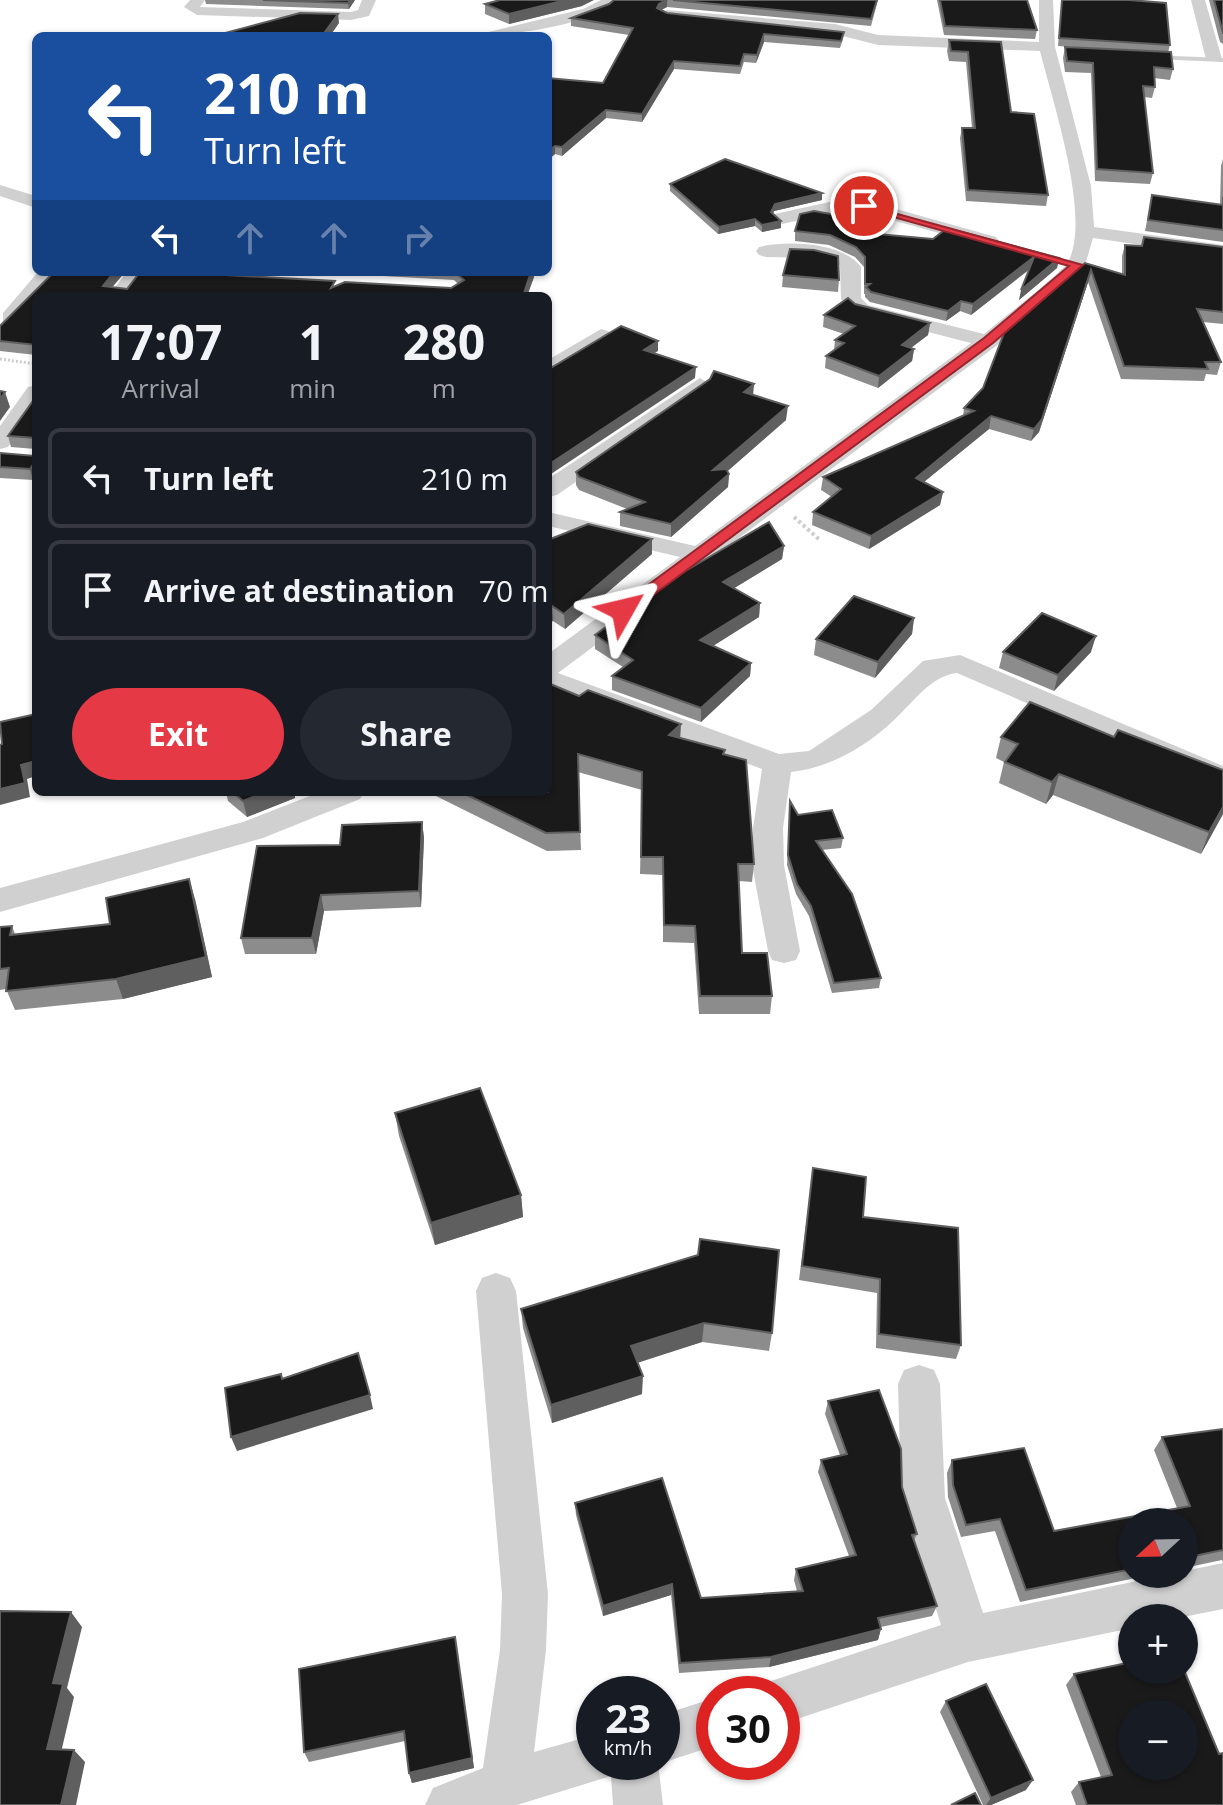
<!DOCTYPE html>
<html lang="en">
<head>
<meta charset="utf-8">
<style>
	:root { --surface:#171b24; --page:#242831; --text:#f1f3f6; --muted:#9ea1a6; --line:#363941; --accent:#e63946 }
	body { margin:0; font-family:"Open Sans",sans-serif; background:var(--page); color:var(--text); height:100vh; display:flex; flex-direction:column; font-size:30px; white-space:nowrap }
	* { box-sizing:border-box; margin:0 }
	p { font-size:26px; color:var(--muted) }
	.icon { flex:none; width:44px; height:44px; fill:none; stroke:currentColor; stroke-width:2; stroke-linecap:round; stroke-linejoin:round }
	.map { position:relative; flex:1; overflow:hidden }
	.side { position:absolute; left:32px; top:292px; width:520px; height:504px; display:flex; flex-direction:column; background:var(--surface); border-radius:12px; box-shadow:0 2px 6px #0004 }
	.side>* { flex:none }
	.banner { position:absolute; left:32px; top:32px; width:520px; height:244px; border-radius:12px; box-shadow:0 2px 6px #0004; background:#1a4fa0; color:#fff; overflow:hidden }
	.needle { width:52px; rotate:248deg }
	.tools { position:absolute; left:1118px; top:1508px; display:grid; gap:16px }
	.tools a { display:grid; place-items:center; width:80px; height:80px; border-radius:50%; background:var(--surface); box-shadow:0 2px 6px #0004; font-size:40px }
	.speed { position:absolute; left:576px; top:1676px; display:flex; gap:16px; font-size:40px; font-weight:700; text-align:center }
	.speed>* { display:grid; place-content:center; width:104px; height:104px; border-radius:50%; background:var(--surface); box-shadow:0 2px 6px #0004; line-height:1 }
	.speed small { font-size:20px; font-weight:400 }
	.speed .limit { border:12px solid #d22; background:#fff; color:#111 }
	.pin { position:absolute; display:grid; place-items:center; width:68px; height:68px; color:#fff; margin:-34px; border:4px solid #fff; border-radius:50%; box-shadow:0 2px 8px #0007 }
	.me { position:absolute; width:88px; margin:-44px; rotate:53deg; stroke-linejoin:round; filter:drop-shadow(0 0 6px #0008) }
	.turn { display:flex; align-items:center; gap:28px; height:168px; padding:0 40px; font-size:36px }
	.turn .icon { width:104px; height:104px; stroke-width:2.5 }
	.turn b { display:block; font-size:56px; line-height:68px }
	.lanes { display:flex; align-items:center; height:76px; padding:0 40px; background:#0003; justify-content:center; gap:40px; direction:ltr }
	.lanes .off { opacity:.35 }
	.eta { display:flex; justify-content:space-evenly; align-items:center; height:136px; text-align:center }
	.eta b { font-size:48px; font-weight:700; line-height:56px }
	.action { display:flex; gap:16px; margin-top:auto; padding:16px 40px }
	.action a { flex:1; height:92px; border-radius:48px; background:var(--accent); color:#fff; font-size:32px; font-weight:700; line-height:92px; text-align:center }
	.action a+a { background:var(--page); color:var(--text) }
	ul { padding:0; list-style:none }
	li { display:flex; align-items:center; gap:24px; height:100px; margin:0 16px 12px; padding:0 24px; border:4px solid var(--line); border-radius:12px }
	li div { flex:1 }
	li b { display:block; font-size:30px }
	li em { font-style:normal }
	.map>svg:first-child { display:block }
</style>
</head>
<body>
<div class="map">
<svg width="1223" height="1805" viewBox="0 0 1223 1805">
	<rect width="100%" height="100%" fill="#fff"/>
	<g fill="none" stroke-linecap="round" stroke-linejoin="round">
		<!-- path-far1 -->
		<path stroke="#cdcdcd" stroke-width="3" stroke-dasharray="2 2" stroke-linecap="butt" d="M0,359L36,364"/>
		<!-- path -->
		<path stroke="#cdcdcd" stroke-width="4" stroke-dasharray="3 3" stroke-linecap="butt" d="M794,517L821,541"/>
		<!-- service -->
		<path fill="#d0d0d0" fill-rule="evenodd" d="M1150,55L1223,58V62L1153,59Z"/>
		<!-- minor -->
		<g fill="#d0d0d0" fill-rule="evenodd">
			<path d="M190,0H205L200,7L351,12L358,10L362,0H376L369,16L351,20L197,15L184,7Z"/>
			<path d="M601,0H620C594,25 509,36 472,36L583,9Z"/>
			<path d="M1039,0H1053L1055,47L1091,186L1094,227L1223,245V257L1093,238L1084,269L996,346L558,673L779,754L809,751L871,710L923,661L960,655L1223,766V788L957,673C930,676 913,703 894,720C866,747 829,768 791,772L783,828L784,865L800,951L796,960L784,963L772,960L768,951L752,865L753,828L762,769L548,689V654L680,557L548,526V512L695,546L971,343L854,313L841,299L840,265L813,258L766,257L759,255L756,251L759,247C787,240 843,242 861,267V298L868,305L984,334C999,321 1061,274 1068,262C1092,218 1052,100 1040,51L878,45L835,34L667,18L660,14L667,10L835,24L878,35L1039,42Z"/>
			<path d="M1191,0H1205L1222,59L1220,62L1206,59Z"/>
			<path d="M0,185L36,196V208L0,196Z"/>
			<path d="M864,200L996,237L999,241L989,247L863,212L834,213L782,224L773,218L775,214L834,201Z"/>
			<path d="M38,272H59L17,321H3V313Z"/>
			<path d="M127,272H147L129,296H108Z"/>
			<path d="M601,329L608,331L612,335L608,339L548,377V360Z"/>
			<path d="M700,378L711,385L708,390L557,495L548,497V479Z"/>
			<path d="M36,385V408L8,447L0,449V426L28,387Z"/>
			<path d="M320,792H364L360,799L263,838L0,912V888L243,822Z"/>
			<path d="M496,1273L510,1278L516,1291L548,1594L546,1650L534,1752L594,1735V1762H658L663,1805H613L611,1776L517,1805H425L433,1788L483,1768L500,1650L502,1594L476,1291L482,1278Z"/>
			<path d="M919,1365L934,1370L940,1384L945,1498L983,1613L1223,1563V1609L1178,1618H1132V1628L968,1662L782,1724V1694H761L765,1683L941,1625L901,1498L898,1384L904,1370Z"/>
			<path d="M714,1698V1746L662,1763L660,1762L662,1715Z"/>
		</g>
	</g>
	<!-- wall -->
	<g fill="#8c8c8c">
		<path d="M205,0H355L349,9L206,4Z"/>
		<path d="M614,0H878L871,26L667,7L661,10L667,13L844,32L843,39L840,48L764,42L756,63L744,62L740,74L674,69L642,122L606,118L562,156L555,154L548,160V78L603,83L629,35L571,26V18L609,4Z"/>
		<path d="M937,0H1027L1037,30L1035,39L944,35Z"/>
		<path d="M1062,0H1130L1170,45L1168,52L1173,69L1170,80L1154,78L1155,87L1152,98L1144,97L1153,173L1150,184L1095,181L1091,73L1065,72L1063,58L1065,47L1105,49L1058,46Z"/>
		<path d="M1209,0H1223V44L1220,42Z"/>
		<path d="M485,4L582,6L509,24L485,14Z"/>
		<path d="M949,40L1001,42L1011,112L1048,195L1046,206L966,201L960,138L962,128H972L966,62L949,61L947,51Z"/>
		<path d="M1223,159V242L1145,231L1152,195L1220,205L1221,166Z"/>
		<path d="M670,184L822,200L774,211L773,214L781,228L762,232L755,226L718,234L670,191Z"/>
		<path d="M795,231L873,232L872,234L1059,258L1057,268L1019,300L1029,270L971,315L960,311L946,321L870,302L865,297V294H864V267L855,257L829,245L795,241Z"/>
		<path d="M1125,245L1142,246L1223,247V324L1203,322L1221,362L1217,375L1206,374L1204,381L1121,379L1088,282L1039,432L1031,441L989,429L924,482L943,492L940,505L869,549L812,525L813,512L832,497L821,490L823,477L963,416L964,408L983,388L1085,263L1122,274V256Z"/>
		<path d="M54,272H125L112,287L127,289L336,286L451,288L458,284L454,280L383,276L382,272H534V277L527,296H36V355L0,351V326Z"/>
		<path d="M313,272H350L348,274Z"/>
		<path d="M783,275L839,280L838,292L782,287Z"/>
		<path d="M855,304L930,323L928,335L911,348L914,349L912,361L878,388L825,368L826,356L834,350L835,340L844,334L823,327L824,315Z"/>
		<path d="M753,394L786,420L727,471L729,474L728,487L671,537L620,526V512L627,509L579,490L576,485V472Z"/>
		<path d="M35,398L36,476L33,480L0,478V453L35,456V449L11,447L8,436Z"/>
		<path d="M548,540L652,554L565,629L553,621L548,623Z"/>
		<path d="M784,546L782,559L734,588L760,603L759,617L713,646L751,663L750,676L701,722L612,690V676L623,667L595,649V635Z"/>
		<path d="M914,618L912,634L875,678L814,655L816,639Z"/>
		<path d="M1003,652H1091L1054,691L999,668Z"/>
		<path d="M579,696L725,755L754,864L752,882L739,881L742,953L772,996L770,1014H699L694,943L663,942V875L640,874L642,790L578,772L581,850L547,851L432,794L431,792H548Z"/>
		<path d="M1001,737L1223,814L1201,854L1053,795L1046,804L999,783L1004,762L996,758Z"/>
		<path d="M226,792H295V798L247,817L228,801Z"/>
		<path d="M790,801L798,815L843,838L841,848L822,850L881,978L879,988L832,993L809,916L796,894L787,865Z"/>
		<path d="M422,822L424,838L421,907L324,911L316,954H245L241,938L340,845Z"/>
		<path d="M195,899L212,977L123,999L15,1010L6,989L0,990V927L12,926L15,934L110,924Z"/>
		<path d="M395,1113L521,1195L523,1217L435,1245L399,1136Z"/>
		<path d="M813,1168L863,1217L961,1345L956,1359L876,1348L877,1293L799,1280Z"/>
		<path d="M698,1255L772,1333L769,1351L702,1342L637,1362L642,1394L552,1423L523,1328L521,1309Z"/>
		<path d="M828,1401L902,1487L917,1534L914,1541L937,1606L932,1616L881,1627L878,1640L769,1667L679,1673L671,1595L603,1616L576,1515L575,1503L701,1598L797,1591L794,1580L796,1569L849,1556L818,1472L821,1460L840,1455L825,1414Z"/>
		<path d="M1223,1429V1562L1222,1560L1184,1568V1522H1132V1574H1155L1020,1602L995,1531L961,1537L948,1497L947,1473L952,1460L1054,1531L1177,1508L1154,1450L1162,1437Z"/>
		<path d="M455,1637L474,1768L412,1783L409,1773L405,1741L309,1762L304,1752Z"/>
		<path d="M1129,1654L1219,1754L1223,1805H1076L1071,1792L1079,1782L1101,1777L1066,1685L1074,1674L1122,1664Z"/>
		<path d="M946,1701L1026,1790L991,1805H983L940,1712Z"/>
	</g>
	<!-- shaded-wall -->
	<g fill="#5f5f5f">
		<path d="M350,0H355L349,9L348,3Z"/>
		<path d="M566,0H594L582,6L509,24V14Z"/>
		<path d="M667,0V7L659,11L657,8L659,4Z"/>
		<path d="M338,14L339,23L330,36H322Z"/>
		<path d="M764,34V42L756,63L757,55Z"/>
		<path d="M674,61V69L642,122V114Z"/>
		<path d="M606,110V118L562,156V147Z"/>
		<path d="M555,146V154L548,160V151Z"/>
		<path d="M822,193V200L774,211L770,219L771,212L775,204Z"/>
		<path d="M755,219V226L718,234L719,227Z"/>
		<path d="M781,221V228L762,232V225Z"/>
		<path d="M875,222L873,232L865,243L866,233Z"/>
		<path d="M1034,257L1032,267L971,315L973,304Z"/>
		<path d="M1059,258L1057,268L1019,300L1021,290Z"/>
		<path d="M1091,270L1088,282L1039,432L1031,441L1034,429Z"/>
		<path d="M114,272H125L105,296L103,286Z"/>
		<path d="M531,272H534V277L527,296H523Z"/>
		<path d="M961,301L960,311L946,321L948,311Z"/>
		<path d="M930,323L928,335L900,356L902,345Z"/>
		<path d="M658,341V351L643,360L644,350Z"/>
		<path d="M914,349L912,361L878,388L879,376Z"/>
		<path d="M696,367L695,378L548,476V465Z"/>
		<path d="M754,384L753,397L744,392Z"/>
		<path d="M5,392L10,407L0,421V399Z"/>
		<path d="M788,406L786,420L713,484V470Z"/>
		<path d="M991,416L989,429L914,490L916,478Z"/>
		<path d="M36,460V476L33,480L30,469Z"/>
		<path d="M729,474L728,487L671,537V524Z"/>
		<path d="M943,492L940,505L869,549L871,536Z"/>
		<path d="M652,539V554L565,629L564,614Z"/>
		<path d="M784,546L782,559L723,595V582Z"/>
		<path d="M760,603L759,617L700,654V640Z"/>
		<path d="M552,606L553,621L548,623V608Z"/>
		<path d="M914,618L912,634L875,678L878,662Z"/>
		<path d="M1096,636L1091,652L1054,691L1058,675Z"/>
		<path d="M751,663L750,676L701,722V708Z"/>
		<path d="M681,724L680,742L669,735Z"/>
		<path d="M36,761V776L27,779L30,797L0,805V789L21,765Z"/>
		<path d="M1059,774L1053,795L1046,804L1052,782Z"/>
		<path d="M266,792H295V798L247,817L243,801Z"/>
		<path d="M1223,807V814L1201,854L1209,832Z"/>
		<path d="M422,822L424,838L421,907L419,891Z"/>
		<path d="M189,879L195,899L212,977L123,999L116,979Z"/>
		<path d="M321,895L324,911L316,954L312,938Z"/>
		<path d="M521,1195L523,1217L435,1245L431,1223Z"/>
		<path d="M704,1323L702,1342L631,1365V1346Z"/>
		<path d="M643,1376L642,1394L552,1423L551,1405Z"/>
		<path d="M370,1395L373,1409L237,1451L231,1437Z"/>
		<path d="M672,1584L671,1595L603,1616V1606Z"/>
		<path d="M71,1612L82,1627L67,1688L74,1697L59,1761L47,1749L53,1683Z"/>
		<path d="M881,1629L878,1640L769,1667L771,1657Z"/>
		<path d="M455,1637L474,1768L412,1783L409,1773Z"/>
		<path d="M74,1750L85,1762L76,1805H61Z"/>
		<path d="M1033,1780L1026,1790L991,1805H986L991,1798Z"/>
	</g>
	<!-- building -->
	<g fill="#1a1a1a" stroke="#5f5f5f" stroke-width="2" fill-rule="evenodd">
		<path d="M263,0H350L348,3Z"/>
		<path d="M500,0H566L509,14L485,4Z"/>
		<path d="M614,0H666L659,4L657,8L667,13L844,32L841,41L764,34L757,55L744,54L740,66L674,61L642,114L606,110L562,147L555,146L548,151V78L603,83L633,28L571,18L609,4Z"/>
		<path d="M673,0H877L871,19Z"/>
		<path d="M940,0H1027L1037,30L945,26Z"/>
		<path d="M1062,0H1130L1166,3L1170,45L1059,38Z"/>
		<path d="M1214,0H1223V34V33Z"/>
		<path d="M300,13L338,14L322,36H214Z"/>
		<path d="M949,40L1001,42L1011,112L1034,114L1048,195L968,190L962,128H975L968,52L951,51Z"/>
		<path d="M1065,47L1171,52L1173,69L1154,67L1155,87L1143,86L1153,173L1097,169L1093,63L1067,61Z"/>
		<path d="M725,159L822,193L775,204L771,212L781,221L762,225L755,219L719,227L670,184Z"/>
		<path d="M1152,195L1223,205V197V230L1148,220Z"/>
		<path d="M814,211L875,222L866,233L933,239L947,228L1059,258L1021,290L1034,257L973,304L961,301L948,311L871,292L866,287L870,284H865V257L856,247L830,235L795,231L800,214Z"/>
		<path d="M1144,237L1223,247V312L1197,309L1221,362H1205L1208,369L1124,366L1091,270L1042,419L1034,429L991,416L916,478L943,492L871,536L813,512L841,489L823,477L974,411L964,408L983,388L1004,333L1085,263L1125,275V245L1142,246Z"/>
		<path d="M790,249L814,250L838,256L839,280L783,275Z"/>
		<path d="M54,272H114L103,286L127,289L140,272H171L335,281L331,288L345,282L451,288L464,280L455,272H531L523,296H36V345L0,341V326Z"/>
		<path d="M848,298L855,304L930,323L902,345L914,349L879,376L826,356L844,343L835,340L855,326L824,315Z"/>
		<path d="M621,326L658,341L644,350L696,367L548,465V368L549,369Z"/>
		<path d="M714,371L754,384L744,392L788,406L713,470L726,469L729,474L671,524L620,512L645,502L579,477L576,472L710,379Z"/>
		<path d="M0,391L5,392L0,399Z"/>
		<path d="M35,398L36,460L30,469L0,467V453L35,456V438L8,436Z"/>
		<path d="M769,522L784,546L723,582L760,603L700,640L751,663L701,708L612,676L633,660L595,635L670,580Z"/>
		<path d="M588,524L652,539L564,614L552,606L548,608V540Z"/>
		<path d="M854,596L914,618L878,662L816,639Z"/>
		<path d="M1042,613L1096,636L1058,675L1003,652Z"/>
		<path d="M548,683L579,696L588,690L681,724L669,735L725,750L723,754L746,760L754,864H738L742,953H767L772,996H700L695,926L664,925L663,857H641L642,772L578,754L580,832L546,833L461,792H548Z"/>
		<path d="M1030,702L1114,737L1118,730L1223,770V807L1209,832L1059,774L1052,782L1005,762L1018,744L1001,737Z"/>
		<path d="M36,714V761L21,765L25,783L0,789V745L2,744L0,722Z"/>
		<path d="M233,792H266L243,801Z"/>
		<path d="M790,801L798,815L832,810L843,838L816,841L852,894L881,978L834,983L811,906L797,884L788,855Z"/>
		<path d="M422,822L419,891L321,895L312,938H241L257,846L340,845L342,825Z"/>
		<path d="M189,879L206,957L116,979L6,991L9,968L0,969V927L12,926L10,935L110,924L106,898Z"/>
		<path d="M480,1088L521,1195L431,1223L395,1113Z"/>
		<path d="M813,1168L866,1177L863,1217L958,1228L961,1345L879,1334L880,1279L802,1266Z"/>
		<path d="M700,1239L779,1250L772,1333L704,1323L631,1346L643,1376L551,1405L521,1309L698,1255Z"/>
		<path d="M358,1353L370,1395L231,1437L225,1388L281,1374L282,1379Z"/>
		<path d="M879,1390L901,1449L902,1487L917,1534L912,1535L937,1606L878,1618L881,1629L771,1657L680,1663L672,1584L603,1606L575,1503L662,1478L701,1598L803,1591L796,1569L856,1555L821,1460L847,1454L828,1401Z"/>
		<path d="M1223,1429V1550L1184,1558V1522H1132V1569L1026,1590L1000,1519L966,1525L953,1485L952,1460L1024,1448L1054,1531L1190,1506L1162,1437Z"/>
		<path d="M0,1611L71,1612L53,1683L63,1684L47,1749L74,1750L61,1805H0Z"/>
		<path d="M455,1637L472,1758L409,1773L404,1731L304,1752L299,1669Z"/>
		<path d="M1132,1662V1670H1184L1219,1754L1223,1753V1805H1087L1079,1782L1112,1775L1074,1674ZM1132,1714H1184V1766H1132Z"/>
		<path d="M986,1684L1033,1780L991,1798L946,1701Z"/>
		<path d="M975,1793L981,1805H951Z"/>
	</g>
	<!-- route -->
	<path fill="#e63946" stroke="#96252e" stroke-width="2" d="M861,204L1083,265L993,343L629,613H618V607L984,338L1069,266L861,208Z"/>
</svg>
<div class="tools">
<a><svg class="needle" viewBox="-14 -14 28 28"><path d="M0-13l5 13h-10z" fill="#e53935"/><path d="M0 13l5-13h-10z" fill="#9ea1a6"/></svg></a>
<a>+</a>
<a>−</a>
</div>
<div class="speed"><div>23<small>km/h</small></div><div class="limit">30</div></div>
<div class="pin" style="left:864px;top:206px;background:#d93025"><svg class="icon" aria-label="arrive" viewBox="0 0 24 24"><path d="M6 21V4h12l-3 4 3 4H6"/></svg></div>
<svg class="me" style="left:623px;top:610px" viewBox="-20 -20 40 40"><path d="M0-17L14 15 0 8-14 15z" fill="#e63946" stroke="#fff" stroke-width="4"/></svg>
<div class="banner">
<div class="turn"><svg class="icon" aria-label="left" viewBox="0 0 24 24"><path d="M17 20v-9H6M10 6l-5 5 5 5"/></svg><div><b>210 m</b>Turn left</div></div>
<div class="lanes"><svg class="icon" aria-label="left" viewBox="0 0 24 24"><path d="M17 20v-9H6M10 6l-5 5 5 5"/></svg><svg class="icon off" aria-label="ahead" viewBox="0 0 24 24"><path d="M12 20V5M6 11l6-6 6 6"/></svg><svg class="icon off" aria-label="ahead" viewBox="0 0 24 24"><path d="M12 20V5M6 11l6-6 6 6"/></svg><svg class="icon off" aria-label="right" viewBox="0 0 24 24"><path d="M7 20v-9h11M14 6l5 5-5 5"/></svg></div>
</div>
<section class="side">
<div class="eta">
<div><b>17:07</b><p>Arrival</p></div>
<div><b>1</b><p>min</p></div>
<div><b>280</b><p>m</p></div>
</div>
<ul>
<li><svg class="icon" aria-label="left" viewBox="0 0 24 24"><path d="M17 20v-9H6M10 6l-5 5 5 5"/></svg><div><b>Turn left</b></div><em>210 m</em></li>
<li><svg class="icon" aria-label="arrive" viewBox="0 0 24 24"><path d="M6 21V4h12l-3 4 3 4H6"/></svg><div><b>Arrive at destination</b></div><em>70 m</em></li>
</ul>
<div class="action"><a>Exit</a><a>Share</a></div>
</section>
</div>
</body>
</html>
